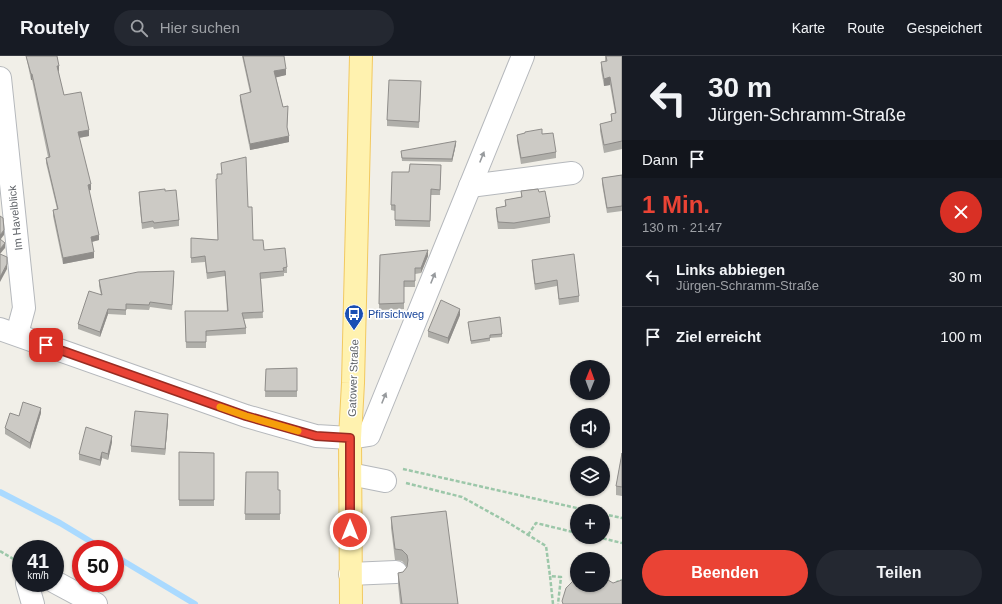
<!DOCTYPE html>
<html lang="de">
<head>
<meta charset="utf-8">
<style>
	:root { --surface:#171b24; --page:#242831; --text:#f1f3f6; --muted:#9ea1a6; --line:#363941; --accent:#ea4335 }
	body { margin:0; font-family:Helvetica,sans-serif; background:var(--page); color:var(--text); height:100vh; display:flex; flex-direction:column; font-size:15px; white-space:nowrap }
	* { box-sizing:border-box; margin:0 }
	p { font-size:13px; color:var(--muted) }
	.icon { flex:none; width:22px; height:22px; fill:none; stroke:currentColor; stroke-width:2; stroke-linecap:round; stroke-linejoin:round }
	.map { position:relative; flex:1; overflow:hidden }
	.drawer { display:flex; flex-direction:column; background:var(--surface); width:380px }
	.drawer>* { flex:none }
	.banner { background:#171b24; color:var(--text); overflow:hidden }
	.needle { width:26px; rotate:1deg }
	.controls { position:absolute; left:570px; top:304px; display:grid; gap:8px }
	.controls a { display:grid; place-items:center; width:40px; height:40px; border-radius:50%; background:var(--surface); box-shadow:0 1px 3px #0004; font-size:20px }
	.speed { position:absolute; left:12px; top:484px; display:flex; gap:8px; font-size:20px; font-weight:700; text-align:center }
	.speed>* { display:grid; place-content:center; width:52px; height:52px; border-radius:50%; background:var(--surface); box-shadow:0 1px 3px #0004; line-height:1 }
	.speed small { font-size:10px; font-weight:400 }
	.speed .limit { border:6px solid #d22; background:#fff; color:#111 }
	.pin { position:absolute; display:grid; place-items:center; width:34px; height:34px; color:#fff; margin:-17px; border-radius:8px; box-shadow:0 2px 6px #0006 }
	.me { position:absolute; width:44px; margin:-22px; rotate:0deg; stroke-linejoin:round; filter:drop-shadow(0 0 3px #0008) }
	.turn { display:flex; align-items:center; gap:14px; height:84px; padding:0 20px; font-size:18px }
	.turn .icon { width:52px; height:52px; stroke-width:2.5 }
	.turn b { display:block; font-size:28px; line-height:34px }
	.then { display:flex; align-items:center; height:38px; padding:0 20px; background:#0003; gap:8px; font-size:15px }
	.round { display:grid; place-items:center; flex:none; width:42px; height:42px; border-radius:21px; background:var(--page) }
	.overview { display:flex; align-items:center; justify-content:space-between; height:68px; padding:0 20px }
	h1 { font-size:24px; font-weight:800; line-height:30px; color:var(--accent) }
	.cta { display:flex; gap:8px; margin-top:auto; padding:8px 20px }
	.cta a { flex:1; height:46px; border-radius:24px; background:var(--accent); color:#fff; font-size:16px; font-weight:800; line-height:46px; text-align:center }
	.cta a+a { background:var(--page); color:var(--text) }
	ul { padding:0; list-style:none }
	li { display:flex; align-items:center; gap:12px; height:60px; padding:0 20px; border-top:1px solid var(--line) }
	li div { flex:1 }
	li b { display:block; font-size:15px }
	li em { font-style:normal }
	header { display:flex; align-items:center; gap:24px; box-sizing:border-box; height:56px; padding:0 20px; background:var(--surface); border-bottom:1px solid var(--line) }
	header strong { font-size:19px }
	nav { display:flex; gap:22px; margin-inline-start:auto; font-size:14px }
	.search { width:280px; height:36px; background:var(--page); display:flex; align-items:center; gap:10px; box-sizing:border-box; padding:0 14px; border-radius:22px; color:var(--muted); font-size:15px }
	main { display:flex; flex:1; min-height:0 }
	.map>svg:first-child { display:block }
</style>
</head>
<body>
<header>
<strong>Routely</strong>
<div class="search"><svg class="icon" aria-label="search" viewBox="0 0 24 24"><circle cx="10" cy="10" r="6"/><path d="M15 15l6 6"/></svg>Hier suchen</div>
<nav><a>Karte</a><a>Route</a><a>Gespeichert</a></nav>
</header>
<main>
<div class="map">
<svg width="622" height="548" viewBox="0 0 622 548">
	<rect width="100%" height="100%" fill="#f1efe8"/>
	<g fill="none" stroke-linecap="round" stroke-linejoin="round">
		<!-- stream -->
		<g stroke="#aadaff" stroke-width="6">
			<path d="M0,436L60,467L103,493"/>
			<path d="M115,500L195,548"/>
		</g>
		<!-- minor casing -->
		<g stroke="#b5b8bc" stroke-width="24">
			<g id="minor">
				<path d="M0,22L24,252L17,278"/>
				<path d="M470,130L572,117"/>
				<path d="M0,273L246,360L316,380L350,382L369,379L523,0"/>
				<path d="M350,418L385,425"/>
				<path d="M350,518L396,516"/>
				<path d="M55,526L96,548"/>
				<path d="M27,527L33,548"/>
			</g>
		</g>
		<!-- major casing -->
		<g stroke="#f2c960" stroke-width="24">
			<path id="major" d="M351,548L350,382L353,327L361,0"/>
		</g>
		<!-- path -->
		<g stroke="#9cc7a9" stroke-width="2.5" stroke-dasharray="4 2" stroke-linecap="butt">
			<path d="M403,413L590,455"/>
			<path d="M406,427L462,441L509,467L546,490L550,520"/>
			<path d="M603,458L622,462"/>
			<path d="M528,479L536,467L577,477"/>
			<path d="M597,481L622,487"/>
			<path d="M0,495L20,507"/>
			<path d="M617,528V526L622,524"/>
			<path d="M553,548L550,520L561,521L558,548"/>
		</g>
		<!-- minor -->
		<use href="#minor" stroke="#fff" stroke-width="22"/>
		<!-- major -->
		<use href="#major" stroke="#fff2af" stroke-width="22"/>
	</g>
	<!-- wall -->
	<g fill="#afaea9">
		<path d="M26,0H57L59,15L58,16L64,39L89,80L79,82L91,134H89L99,184L92,186L94,202L63,208L53,160V154L57,153L46,107V102L48,101L32,24H31Z"/>
		<path d="M242,0H284L286,19L276,21L283,51L288,57L287,73L289,86L250,94L240,45V39L250,37Z"/>
		<path d="M605,0H622V93L604,97L600,75V68L611,66V58L615,57L610,29L604,30L601,14V6H605Z"/>
		<path d="M421,31L419,72L387,70V64Z"/>
		<path d="M542,78L556,96V102L521,108L517,85V79Z"/>
		<path d="M456,88L452,106L402,105L401,95Z"/>
		<path d="M441,114L440,139H431L430,171L395,170V155L391,154V149L409,116Z"/>
		<path d="M622,119V155L607,157L602,128V122Z"/>
		<path d="M165,135L179,164V170L154,173L153,171L142,173L139,142V136Z"/>
		<path d="M521,135L539,136L550,161V167L514,173H498L496,158V152L505,150V144L521,141Z"/>
		<path d="M248,151L253,184L264,194L287,211V217H284V220L261,223L263,262L244,263L246,272V278L206,280V292H186L185,255H227L225,220L207,223L205,206L191,207V182L218,184Z"/>
		<path d="M380,199L428,200L421,217L415,218V231H404V253L379,254Z"/>
		<path d="M532,204L579,240V246L559,249L557,230L535,234L532,210Z"/>
		<path d="M174,220L172,254L150,251L149,254L126,253V259L108,258L100,281L78,273V268L101,239L99,230V224Z"/>
		<path d="M460,259L448,288L428,281V275Z"/>
		<path d="M468,266L502,278V281L490,282V285L471,288Z"/>
		<path d="M297,312V341H265L266,313Z"/>
		<path d="M41,357L30,393L5,378V372L19,360Z"/>
		<path d="M168,364L165,399L131,396V390Z"/>
		<path d="M112,386L108,404L102,402L100,410L79,404V398Z"/>
		<path d="M179,396L214,397V450H179Z"/>
		<path d="M622,397V440L616,439V430Z"/>
		<path d="M246,416L278,434H280V464H245Z"/>
		<path d="M391,461L458,548H400L398,528V517L403,516L407,511L402,505L395,504L391,472Z"/>
	</g>
	<!-- shaded-wall -->
	<g fill="#8f8d8a">
		<path d="M57,10H59V15L57,16Z"/>
		<path d="M286,13V19L274,22V15Z"/>
		<rect x="31" y="18" width="1" height="6"/>
		<path d="M610,21V29L604,30V23Z"/>
		<path d="M89,74V80L78,82V76Z"/>
		<path d="M289,80V86L250,94V88Z"/>
		<path d="M456,85V88L452,106V103Z"/>
		<path d="M91,128V134L88,135V129Z"/>
		<path d="M4,174V179L0,184V179Z"/>
		<path d="M99,179V184L91,186V181Z"/>
		<path d="M5,187V192L0,198V193Z"/>
		<path d="M428,194V200L421,217V212Z"/>
		<path d="M94,196V202L63,208V202Z"/>
		<path d="M7,208V213L0,226V221Z"/>
		<path d="M108,253V258L100,281V276Z"/>
		<path d="M460,253V259L448,288V282Z"/>
		<path d="M41,352V357L30,393V387Z"/>
		<path d="M168,358V364L165,399V393Z"/>
		<path d="M112,380V386L108,404V398Z"/>
		<path d="M102,396V402L100,410V404Z"/>
	</g>
	<!-- building -->
	<g fill="#cccac5" stroke="#8f8d8a">
		<path d="M26,0H57L59,10H57L64,39L81,36L89,74L78,76L91,128L88,129L99,179L91,181L94,196L63,202L53,154L58,153L46,102L50,101L32,18H31Z"/>
		<path d="M243,0H284L286,13L274,15L283,51L288,50L287,71L289,80L250,88L240,39L251,36Z"/>
		<path d="M606,0H622V85L604,89L600,68L612,65L611,58L616,57L610,21L604,23L601,6L607,5Z"/>
		<path d="M389,24L421,25L419,66L387,64Z"/>
		<path d="M542,73V78L553,77L556,96L521,102L517,79L525,77V76Z"/>
		<path d="M456,85L452,103L402,102L401,95Z"/>
		<path d="M246,101L248,151H252L253,184H263L264,194L285,192L287,211L283,212L284,215L260,217L263,256L242,257L246,272L206,275V286H186L185,255H228L225,215L207,217L205,200L191,202V182L218,184L216,123H217V118H222L221,107Z"/>
		<path d="M410,108L441,109L440,134L431,133L430,165L395,164V149H391L392,116H409Z"/>
		<path d="M622,119V150L607,152L602,122Z"/>
		<path d="M165,133V135L176,134L179,164L154,167L153,165L142,167L139,136Z"/>
		<path d="M538,133L539,136L545,135L550,161L514,167L498,166L496,152L506,150L505,144L522,141L521,135Z"/>
		<path d="M0,160L3,162L4,174L0,179Z"/>
		<path d="M0,183L5,187L0,193Z"/>
		<path d="M428,194L421,212H415V225H404V247L379,248L380,199Z"/>
		<path d="M0,198L7,201V208L0,221Z"/>
		<path d="M574,198L579,240L559,243L557,224L535,228L532,204Z"/>
		<path d="M174,215L172,249L150,246L149,249L126,248V254L108,253L100,276L78,268L89,235L102,239L99,224L138,216Z"/>
		<path d="M441,244L460,253L448,282L428,275Z"/>
		<path d="M500,261L502,278L490,279V282L471,285L468,266Z"/>
		<path d="M297,312V335H265L266,313Z"/>
		<path d="M23,346L41,352L30,387L5,372L10,357L19,360Z"/>
		<path d="M135,355L168,358L165,393L131,390Z"/>
		<path d="M86,371L112,380L108,398L102,396L100,404L79,398Z"/>
		<path d="M179,396L214,397V444H179Z"/>
		<path d="M622,397V431L616,430Z"/>
		<path d="M246,416H278V434H280V458H245Z"/>
		<path d="M446,455L458,548H402L398,517L403,516L407,511L408,504L407,499L402,494L395,493L391,461Z"/>
		<path d="M603,521L613,527L622,524V548H563L562,545L566,532L575,523L577,522V529H603Z"/>
	</g>
	<!-- one-way arrows -->
	<defs><path id="oneway-solid" d="M-6-.8H1V-3.2L6.5 0L1 3.2V.8H-6Z"/></defs>
	<g fill="#979a9d">
		<use href="#oneway-solid" transform="translate(482 101) rotate(-68)"/>
		<use href="#oneway-solid" transform="translate(433 222) rotate(-68)"/>
		<use href="#oneway-solid" transform="translate(384 342) rotate(-68)"/>
	</g>
	<g fill="none" stroke-linecap="round" stroke-linejoin="round">
		<!-- route casing -->
		<g stroke="#982c22" stroke-width="10">
			<path id="route" d="M46,289L246,360L316,380L350,382V474"/>
		</g>
		<!-- route -->
		<use href="#route" stroke="#ea4335" stroke-width="7"/>
		<!-- slow -->
		<path stroke="#f59e0b" stroke-width="7" d="M220,351L246,360L298,375"/>
	</g>
	<!-- icons -->
	<defs>
		<g id="bus-pin" transform="scale(1)"><path d="M0 17L-7.5 6A9.5 9.5 0 1 1 7.5 6Z" fill="#1a4fb4" stroke="#fff"/><path d="M-5-6H5V4H4V6H2V4H-2V6H-4V4H-5ZM-3.5-4V0h7V-4ZM-3.5 1.2v1.5H-2V1.2ZM2 1.2v1.5H3.5V1.2Z" fill="#fff"/></g>
	</defs>
	<g fill-rule="evenodd">
		<use href="#bus-pin" x="354" y="258"/>
	</g>
	<g text-anchor="middle" dominant-baseline="central" stroke-width="3" stroke-linejoin="round" paint-order="stroke">
		<!-- street labels -->
		<g font-size="11" fill="#5f6368" stroke="#fff">
			<text transform="translate(15 162) rotate(-96)">Im Havelblick</text>
			<text transform="translate(353 322) rotate(-88)">Gatower Straße</text>
		</g>
		<!-- transit labels -->
		<g font-size="11" fill="#164399" stroke="#fff" text-anchor="start">
			<text x="368" y="258">Pfirsichweg</text>
		</g>
	</g>
</svg>
<div class="controls">
<a><svg class="needle" viewBox="-14 -14 28 28"><path d="M0-13l5 13h-10z" fill="#e53935"/><path d="M0 13l5-13h-10z" fill="#9ea1a6"/></svg></a>
<a><svg class="icon" aria-label="sound" viewBox="0 0 24 24"><path d="M4 9h4l5-4v14l-5-4H4zM17 9q2 3 0 6"/></svg></a>
<a><svg class="icon" aria-label="layers" viewBox="0 0 24 24"><path d="M12 4l9 5-9 5-9-5zM3 14l9 5 9-5"/></svg></a>
<a>+</a>
<a>−</a>
</div>
<div class="speed"><div>41<small>km/h</small></div><div class="limit">50</div></div>
<div class="pin" style="left:46px;top:289px;background:#d93025"><svg class="icon" aria-label="arrive" viewBox="0 0 24 24"><path d="M6 21V4h12l-3 4 3 4H6"/></svg></div>
<svg class="me" style="left:350px;top:474px" viewBox="-20 -20 40 40"><circle r="17" fill="#ea4335" stroke="#fff" stroke-width="3"/><path d="M0-11L8 9 0 5-8 9z" fill="#fff"/></svg>
</div>
<section class="drawer">
<div class="banner">
<div class="turn"><svg class="icon" aria-label="left" viewBox="0 0 24 24"><path d="M17 20v-9H6M10 6l-5 5 5 5"/></svg><div><b>30 m</b>Jürgen-Schramm-Straße</div></div>
<div class="then">Dann<svg class="icon" aria-label="arrive" viewBox="0 0 24 24"><path d="M6 21V4h12l-3 4 3 4H6"/></svg></div>
</div>
<div class="overview"><div><h1>1 Min.</h1><p>130 m · 21:47</p></div><a class="round" style="background:#d93025;color:#fff"><svg class="icon" aria-label="close" viewBox="0 0 24 24"><path d="M6 6l12 12M18 6L6 18"/></svg></a></div>
<ul>
<li><svg class="icon" aria-label="left" viewBox="0 0 24 24"><path d="M17 20v-9H6M10 6l-5 5 5 5"/></svg><div><b>Links abbiegen</b><p>Jürgen-Schramm-Straße</p></div><em>30 m</em></li>
<li><svg class="icon" aria-label="arrive" viewBox="0 0 24 24"><path d="M6 21V4h12l-3 4 3 4H6"/></svg><div><b>Ziel erreicht</b></div><em>100 m</em></li>
</ul>
<div class="cta"><a>Beenden</a><a>Teilen</a></div>
</section>
</main>
</body>
</html>
